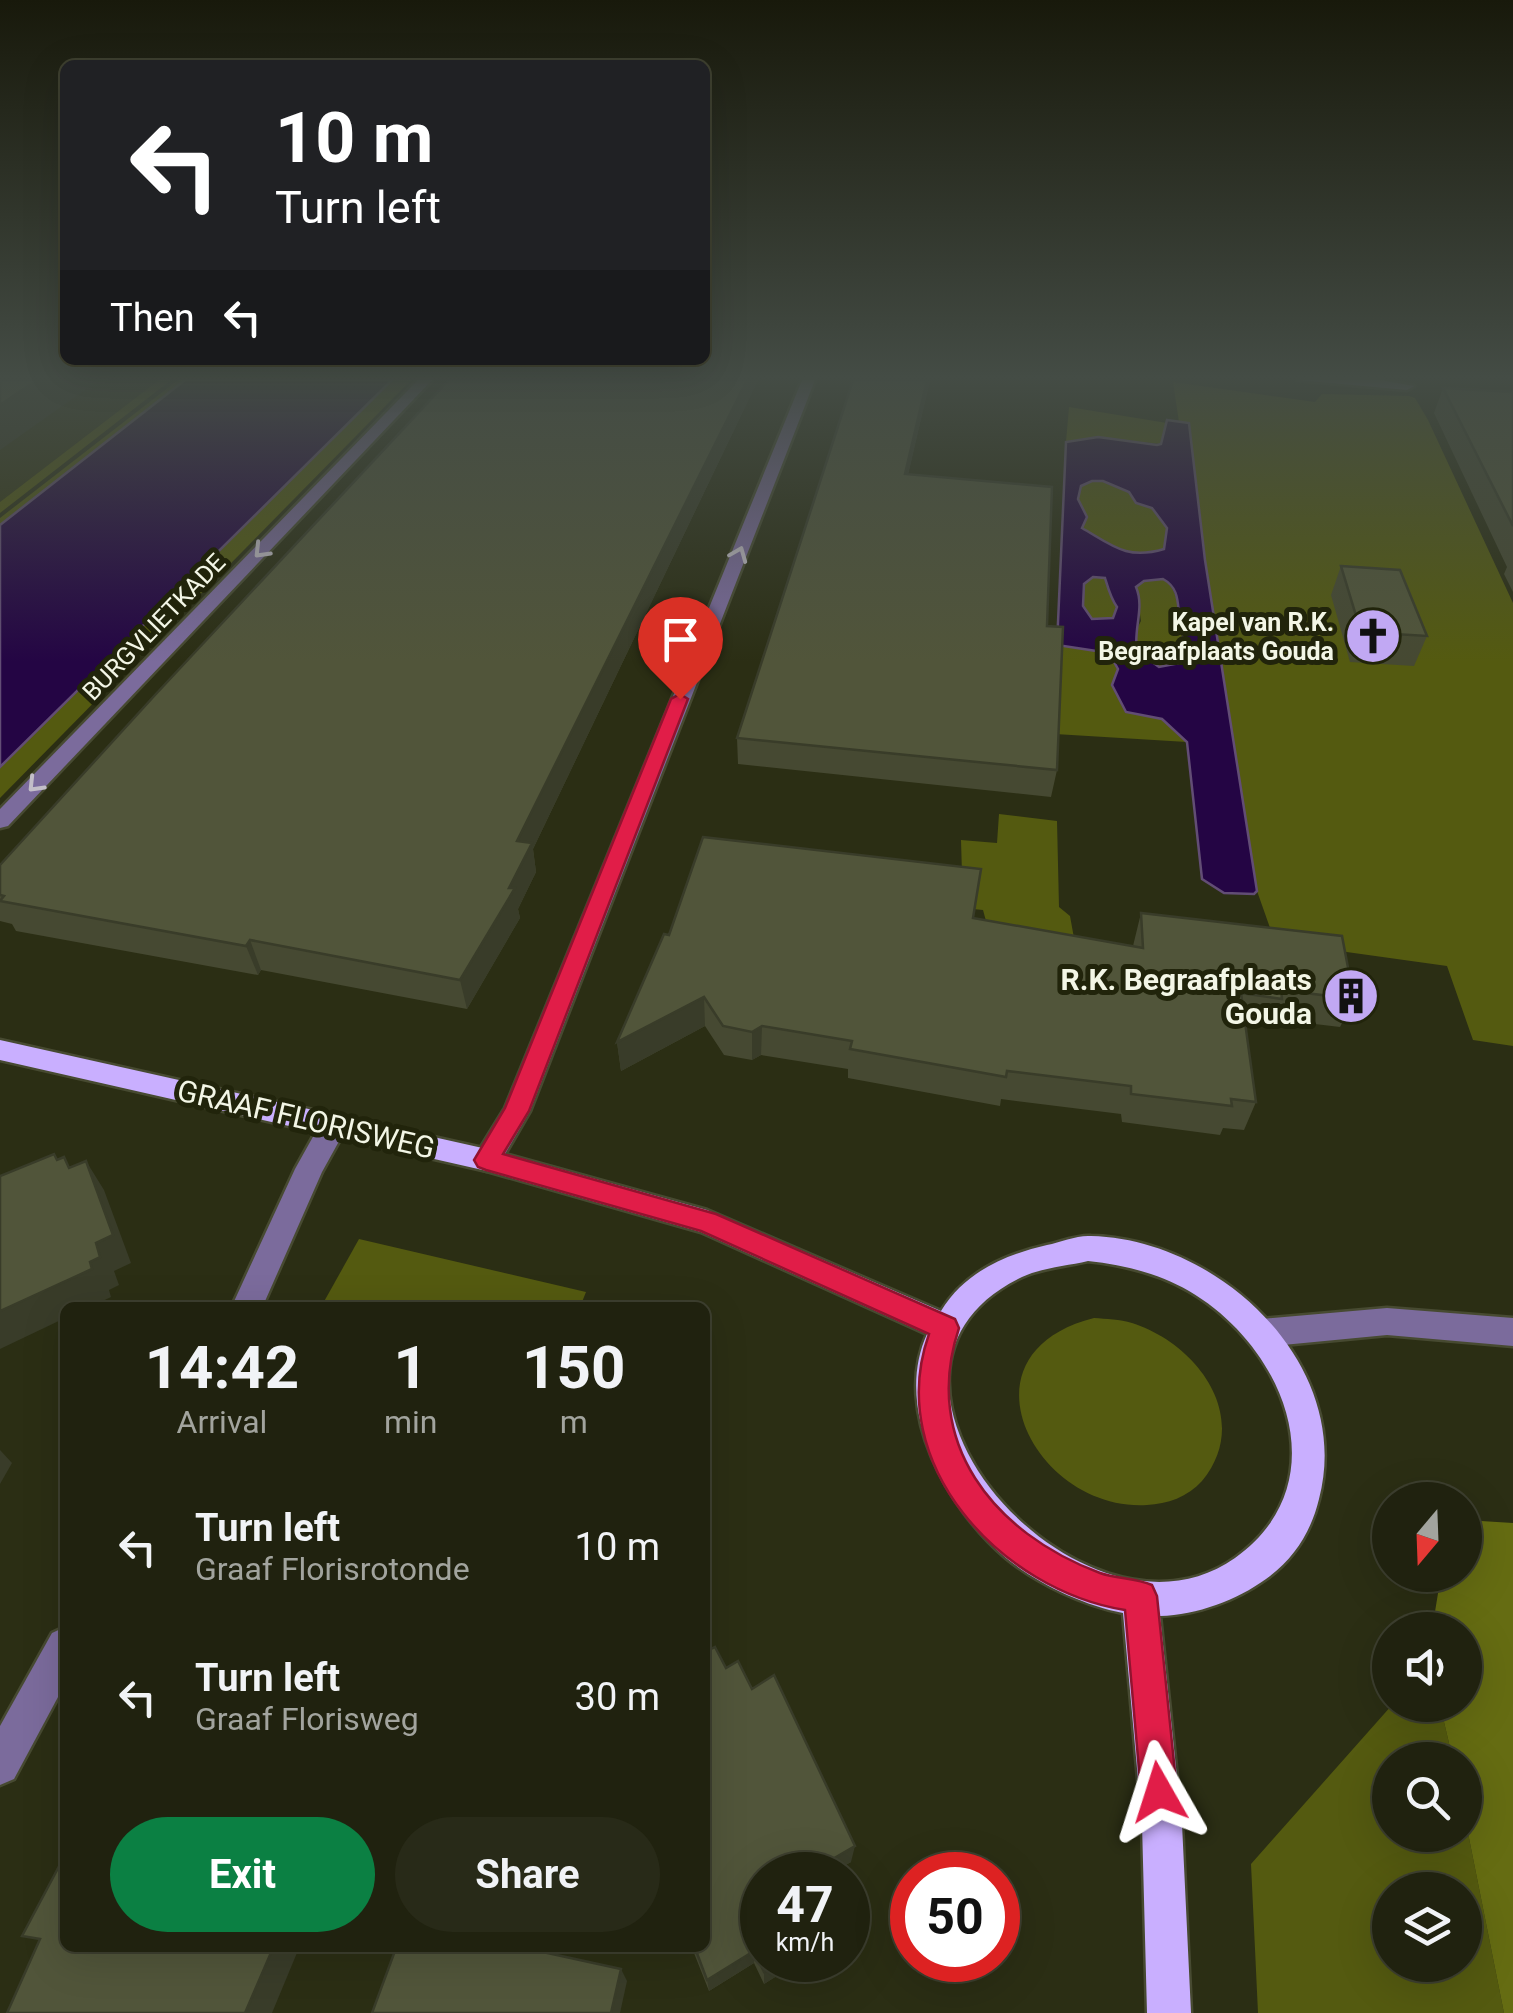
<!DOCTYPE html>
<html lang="en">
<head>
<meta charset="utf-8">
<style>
	:root { --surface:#20220f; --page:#282a18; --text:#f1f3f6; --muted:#a2a49e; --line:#3d3f2f; --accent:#0b8043 }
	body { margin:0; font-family:Roboto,sans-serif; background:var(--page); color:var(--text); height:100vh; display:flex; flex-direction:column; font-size:38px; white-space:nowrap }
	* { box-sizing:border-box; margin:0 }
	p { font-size:32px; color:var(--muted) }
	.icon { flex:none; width:55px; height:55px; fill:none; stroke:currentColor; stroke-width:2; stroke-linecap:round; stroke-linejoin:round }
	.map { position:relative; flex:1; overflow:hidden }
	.details { position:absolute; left:60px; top:1302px; width:650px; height:650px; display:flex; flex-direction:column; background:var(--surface); border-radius:15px; box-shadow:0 10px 40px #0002,0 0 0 2px var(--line) }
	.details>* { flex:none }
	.hud { position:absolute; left:60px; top:60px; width:650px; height:305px; border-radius:15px; box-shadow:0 10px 40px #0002,0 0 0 2px var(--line); background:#202124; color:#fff; overflow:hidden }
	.needle { width:65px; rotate:199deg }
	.controls { position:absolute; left:1372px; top:1482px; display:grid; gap:20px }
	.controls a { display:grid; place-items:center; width:110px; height:110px; border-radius:50%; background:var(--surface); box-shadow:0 10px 40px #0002,0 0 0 2px var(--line); font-size:50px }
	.speed { position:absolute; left:740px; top:1852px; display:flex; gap:20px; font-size:50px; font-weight:700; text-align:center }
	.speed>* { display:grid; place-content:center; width:130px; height:130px; border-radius:50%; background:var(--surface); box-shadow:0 10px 40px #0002,0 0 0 2px var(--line); line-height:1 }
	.speed small { font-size:25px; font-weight:400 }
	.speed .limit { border:15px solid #d22; background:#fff; color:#111 }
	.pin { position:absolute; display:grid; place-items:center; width:85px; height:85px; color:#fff; margin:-102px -42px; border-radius:50% 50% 50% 0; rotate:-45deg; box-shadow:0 0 10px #0007 }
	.pin .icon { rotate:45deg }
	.me { position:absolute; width:110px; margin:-55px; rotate:354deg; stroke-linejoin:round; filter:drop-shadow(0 0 8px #0008) }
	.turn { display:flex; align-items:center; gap:35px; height:210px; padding:0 50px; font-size:45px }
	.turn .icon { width:130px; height:130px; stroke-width:2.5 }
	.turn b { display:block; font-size:70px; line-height:85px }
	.then { display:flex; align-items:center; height:95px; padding:0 50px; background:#0003; gap:20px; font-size:38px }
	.eta { display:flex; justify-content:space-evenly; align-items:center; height:170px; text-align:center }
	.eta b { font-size:60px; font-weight:700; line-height:70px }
	.action { display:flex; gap:20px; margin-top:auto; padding:20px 50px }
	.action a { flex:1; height:115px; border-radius:60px; background:var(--accent); color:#fff; font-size:40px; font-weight:700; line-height:115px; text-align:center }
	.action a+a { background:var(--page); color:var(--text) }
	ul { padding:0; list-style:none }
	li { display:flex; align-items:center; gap:30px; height:150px; padding:0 50px }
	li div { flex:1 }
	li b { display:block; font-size:38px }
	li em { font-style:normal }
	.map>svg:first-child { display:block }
</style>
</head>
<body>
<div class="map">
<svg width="1513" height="2013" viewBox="0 0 1513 2013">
	<rect width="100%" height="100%" fill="#2b2e14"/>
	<!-- built -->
	<path fill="#343716" d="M0,380H159L0,502Z"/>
	<!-- green -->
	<g fill="#545a10" fill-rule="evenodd">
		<path d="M159,380H171L0,513V502Z"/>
		<path d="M178,380H185L0,525V518Z"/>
		<path d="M391,380H411L0,798V767Z"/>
		<path d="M1173,382L1315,402L1322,394L1409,396L1415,398L1428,420L1513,603V1046L1473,1040L1447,966L1275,942L1257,891L1205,560L1189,424L1179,422Z"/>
		<path d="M1069,407L1167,423L1161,444L1098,437L1066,442Z"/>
		<path d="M1092,481H1103L1129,492L1136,503L1152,508L1167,528L1164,549C1126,560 1113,545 1082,528L1078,499L1081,486Z"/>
		<path d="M1093,577L1106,578C1107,588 1112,599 1117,607L1113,619H1092L1083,606L1084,584Z"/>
		<path d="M1163,579C1183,590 1185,641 1181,663L1159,667L1137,651L1134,634L1141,621L1136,587L1144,581Z"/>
		<path d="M1057,645L1109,653L1118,669L1117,679L1187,742L1055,734Z"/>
		<path d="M999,814L1057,821L1059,907L1070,916L1074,938L986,921L983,910L963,908L961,840L997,843Z"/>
		<path d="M359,1239L586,1292L580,1307H321Z"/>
		<path d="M1094,1318C1106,1319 1120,1319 1132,1323C1198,1344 1253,1419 1202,1481C1188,1497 1167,1504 1147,1505C1036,1512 952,1354 1094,1318Z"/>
		<path d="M1392,1705H1440L1453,1760H1390V1835H1465V1818L1504,2013H1258L1251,1864ZM1390,1890H1465V1965H1390Z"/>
	</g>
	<!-- forest -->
	<path fill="#656c12" d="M1465,1520L1513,1523V2013H1504L1465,1818V1760H1453L1440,1705H1465V1630H1432L1441,1575H1465Z"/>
	<!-- water -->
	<g fill="#240544" stroke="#624d75" stroke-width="2.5" fill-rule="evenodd">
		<path d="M185,380H392L0,767V525Z"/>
		<path d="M1167,420L1189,423L1205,560L1257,891L1254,894L1224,893L1202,879L1187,742L1162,719L1126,712L1112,685L1118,669L1109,653L1057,645L1066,442L1098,437L1157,445L1161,444ZM1092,481H1103L1129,492L1136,503L1152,508L1167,528L1164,549C1127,560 1113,546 1082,528L1087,517L1078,499L1081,486ZM1093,577L1105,578C1108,588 1111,599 1117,607L1113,618L1092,619L1083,606L1084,584ZM1163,579C1185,591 1174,614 1184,635L1178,644L1180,663L1159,667L1137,651C1133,629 1145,608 1136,587L1144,581Z"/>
	</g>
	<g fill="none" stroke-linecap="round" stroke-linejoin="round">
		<!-- minor casing -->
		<g stroke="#474a31" stroke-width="5">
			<g id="minor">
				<path d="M418,380H432L8,826L0,828V809Z"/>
				<path d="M802,380H815L530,1111L497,1168L487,1171L477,1168L473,1160L505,1108Z"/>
				<path d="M1298,380H1380L1414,386L1407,390Z"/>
				<path d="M334,1114L344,1117L348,1125L322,1172L262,1308H231L295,1169L324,1117Z"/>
				<path d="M1387,1308L1513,1318V1346L1387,1335L1262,1347L1251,1343L1246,1333L1251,1323L1262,1319Z"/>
				<path d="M65,1627V1684L14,1779L0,1785V1726L52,1633Z"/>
			</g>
		</g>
		<!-- major casing -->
		<g stroke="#474a31" stroke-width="5">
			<path id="major" d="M0,1040L487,1149L707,1210L941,1311C965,1272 1004,1255 1047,1245C1061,1242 1077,1235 1091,1236C1220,1239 1354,1366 1319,1499C1311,1532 1294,1559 1266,1579C1237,1600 1197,1615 1160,1616L1182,1824L1191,2013H1147L1142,1824L1123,1613C1083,1605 1038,1584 1006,1558C948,1509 892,1411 927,1334L701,1232L487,1171L0,1060ZM1088,1261C1124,1265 1158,1273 1189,1291C1285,1347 1340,1483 1235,1558C1081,1667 821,1373 1022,1277C1041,1268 1067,1266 1088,1261Z"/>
		</g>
		<!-- minor -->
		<use href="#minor" fill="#7b6b9c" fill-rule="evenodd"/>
		<!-- major -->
		<use href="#major" fill="#c9afff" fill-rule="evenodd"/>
	</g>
	<!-- wall -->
	<g fill="#464932">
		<path d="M449,380H758L533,849L536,872L518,909L520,918L467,1009L261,970L258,975L16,931L12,924L0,921V865Z"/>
		<path d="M853,380H930L908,474L1047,626L1057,770L1051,797L738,764L737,738Z"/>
		<path d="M1443,388L1513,392V592L1504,574L1507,567L1434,413Z"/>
		<path d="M1341,566L1427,636L1414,666L1350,662L1331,595Z"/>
		<path d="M1141,913L1354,999L1340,1027L1273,1019L1270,1027L1246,1024L1256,1102L1244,1130L1223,1128L1220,1135L1122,1122L1121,1114L1001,1099L1000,1106L848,1078V1069L761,1055L752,1060L724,1055L705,1026L621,1071L617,1042L669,935L973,918L1133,946Z"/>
		<path d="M726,1668L752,1689L851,1862L836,1870L762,1960H802L764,1984L754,1963L709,1991L692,1948H705Z"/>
	</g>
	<!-- shaded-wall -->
	<g fill="#393c29">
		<path d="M37,380H99L0,450V405Z"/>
		<path d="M747,380H758L533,849L536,872L518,909L520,918L467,1009L460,980L509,888L517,841Z"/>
		<path d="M927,380H930L903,497L905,474Z"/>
		<path d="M250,940L261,970L258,975L246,946Z"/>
		<path d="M704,997L705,1026L621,1071L617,1042Z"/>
		<path d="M762,1026L761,1055L752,1060V1032Z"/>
		<path d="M86,1161L104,1190L131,1263L114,1271L119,1285L109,1290L111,1297L88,1308H65V1318L0,1349V1311L90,1262L96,1243Z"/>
		<path d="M0,1450L12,1463L0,1484Z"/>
		<path d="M855,1846L851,1862L828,1875L831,1860Z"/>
		<path d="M273,1948H299L272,2013H245Z"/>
		<path d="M544,1948H557L552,1965L543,1952Z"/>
		<path d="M754,1951V1963L709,1991L707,1980Z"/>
		<path d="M784,1960H802L764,1984V1972Z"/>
		<path d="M621,1969L627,1981L620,2013H611Z"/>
	</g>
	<!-- building -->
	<g fill="#51553a" stroke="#393c29" stroke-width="2.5">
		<path d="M0,380H37L0,405Z"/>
		<path d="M449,380H747L517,841L532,843L509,888H515L460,980L250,940L246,946L0,901L4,896L0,895V865L155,695Z"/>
		<path d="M853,380H927L905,474L1052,487L1047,626L1063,627L1057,770L737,738Z"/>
		<path d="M1443,388L1513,392V526Z"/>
		<path d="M1341,566L1400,570L1427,636L1361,632Z"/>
		<path d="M703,837L981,869L973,918L1143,948L1141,913L1342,936L1354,999L1281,990L1282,999L1241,993L1256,1102L1231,1099L1232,1106L1131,1094V1086L1007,1071L1006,1077L850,1049L852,1041L762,1026L752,1032L723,1026L704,997L617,1042L664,934L669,935Z"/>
		<path d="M54,1154L57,1160L64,1157L69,1168L86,1161L113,1235L96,1243L100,1257L90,1262L92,1269L0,1311V1176Z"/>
		<path d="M715,1647L726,1668L738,1661L752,1689L774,1675L855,1846L831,1860L838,1875H762V1960H784L764,1972L754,1951L707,1980L695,1948H705V1652Z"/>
		<path d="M65,1855V1948H273L245,2013H7L40,1939L22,1936Z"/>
		<path d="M396,1948H544L543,1952L621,1969L611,2013H372Z"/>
	</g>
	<!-- one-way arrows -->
	<defs><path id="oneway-chevron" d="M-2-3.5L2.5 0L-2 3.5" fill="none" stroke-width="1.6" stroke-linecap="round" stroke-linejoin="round" transform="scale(2.5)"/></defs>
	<g stroke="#c3bec8">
		<use href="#oneway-chevron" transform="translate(261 551) rotate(134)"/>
		<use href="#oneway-chevron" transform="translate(739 554) rotate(-68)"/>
		<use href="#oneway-chevron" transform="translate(35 785) rotate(134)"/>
	</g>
	<!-- sky -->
	<linearGradient id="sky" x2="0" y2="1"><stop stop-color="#18190b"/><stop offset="0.57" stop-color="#444c45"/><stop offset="1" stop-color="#444c45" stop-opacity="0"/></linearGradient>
	<rect width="1513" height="662" fill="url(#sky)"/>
	<!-- route -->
	<path fill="#e11d48" stroke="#92132f" stroke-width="2.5" d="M680,694L688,699L529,1111L503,1154L716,1214L955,1319L959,1328C921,1442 993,1533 1100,1573C1117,1579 1135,1578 1152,1585L1157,1596L1177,1792L1172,1805L1159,1810L1146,1805L1141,1792L1125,1610C1001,1590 883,1464 929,1334L701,1231L486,1170L478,1167L474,1160L505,1108L671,699Z"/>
	<!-- icons -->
	<defs>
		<g id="church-disc" transform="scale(2.875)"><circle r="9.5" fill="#c1a8f3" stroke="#21240b"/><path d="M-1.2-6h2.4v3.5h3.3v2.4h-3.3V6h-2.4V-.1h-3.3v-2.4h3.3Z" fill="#111"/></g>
		<g id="building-disc" transform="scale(2.875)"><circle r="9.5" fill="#c1a8f3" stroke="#21240b"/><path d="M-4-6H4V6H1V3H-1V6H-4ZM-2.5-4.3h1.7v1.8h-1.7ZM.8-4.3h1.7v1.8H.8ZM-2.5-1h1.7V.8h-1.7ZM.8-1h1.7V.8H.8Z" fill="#111"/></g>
	</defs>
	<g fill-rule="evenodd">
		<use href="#church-disc" x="1373" y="636"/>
		<use href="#building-disc" x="1351" y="996"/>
	</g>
	<g text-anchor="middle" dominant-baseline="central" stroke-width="10" stroke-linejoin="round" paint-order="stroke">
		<!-- far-poi labels -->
		<g font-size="25" font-weight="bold" fill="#f3f6e6" stroke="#21240b" text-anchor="end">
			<text x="1334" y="622">Kapel van R.K.<tspan x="1334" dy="29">Begraafplaats Gouda</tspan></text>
		</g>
		<!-- far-street labels -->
		<g font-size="25" fill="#f3f6e6" stroke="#21240b">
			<text transform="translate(154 627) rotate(-46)">BURGVLIETKADE</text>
		</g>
		<!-- poi labels -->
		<g font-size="30" font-weight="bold" fill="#f3f6e6" stroke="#21240b" text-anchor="end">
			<text x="1312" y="979">R.K. Begraafplaats<tspan x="1312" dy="34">Gouda</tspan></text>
		</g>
		<!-- street labels -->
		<g font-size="30" fill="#f3f6e6" stroke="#21240b">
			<text transform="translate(306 1119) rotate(13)">GRAAF FLORISWEG</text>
		</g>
	</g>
</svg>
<div class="controls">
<a><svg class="needle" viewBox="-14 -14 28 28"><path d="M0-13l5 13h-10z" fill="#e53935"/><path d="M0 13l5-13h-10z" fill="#a2a49e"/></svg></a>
<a><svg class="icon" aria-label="sound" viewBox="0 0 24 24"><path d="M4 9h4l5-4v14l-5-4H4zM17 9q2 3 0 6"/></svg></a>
<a><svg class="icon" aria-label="search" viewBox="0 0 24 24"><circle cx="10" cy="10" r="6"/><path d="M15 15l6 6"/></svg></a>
<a><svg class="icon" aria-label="layers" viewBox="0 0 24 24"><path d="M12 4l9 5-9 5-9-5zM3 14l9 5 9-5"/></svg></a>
</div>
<div class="speed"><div>47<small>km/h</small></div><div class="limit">50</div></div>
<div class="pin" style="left:680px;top:699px;background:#d93025"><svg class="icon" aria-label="arrive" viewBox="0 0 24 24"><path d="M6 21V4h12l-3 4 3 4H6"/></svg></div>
<svg class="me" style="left:1159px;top:1792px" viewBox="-20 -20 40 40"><path d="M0-17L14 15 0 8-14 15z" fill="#e11d48" stroke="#fff" stroke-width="4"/></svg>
<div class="hud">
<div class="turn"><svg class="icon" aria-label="left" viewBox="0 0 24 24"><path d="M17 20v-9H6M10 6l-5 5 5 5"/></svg><div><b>10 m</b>Turn left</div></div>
<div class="then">Then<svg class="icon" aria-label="left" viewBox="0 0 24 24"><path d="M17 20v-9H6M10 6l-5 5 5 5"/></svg></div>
</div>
<section class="details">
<div class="eta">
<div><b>14:42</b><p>Arrival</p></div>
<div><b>1</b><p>min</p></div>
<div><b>150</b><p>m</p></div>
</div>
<ul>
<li><svg class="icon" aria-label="left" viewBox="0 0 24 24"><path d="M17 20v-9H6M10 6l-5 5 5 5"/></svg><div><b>Turn left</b><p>Graaf Florisrotonde</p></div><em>10 m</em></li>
<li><svg class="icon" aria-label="left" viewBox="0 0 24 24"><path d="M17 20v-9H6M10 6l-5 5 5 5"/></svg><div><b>Turn left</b><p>Graaf Florisweg</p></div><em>30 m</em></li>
</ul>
<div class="action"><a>Exit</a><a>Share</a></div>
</section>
</div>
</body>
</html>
